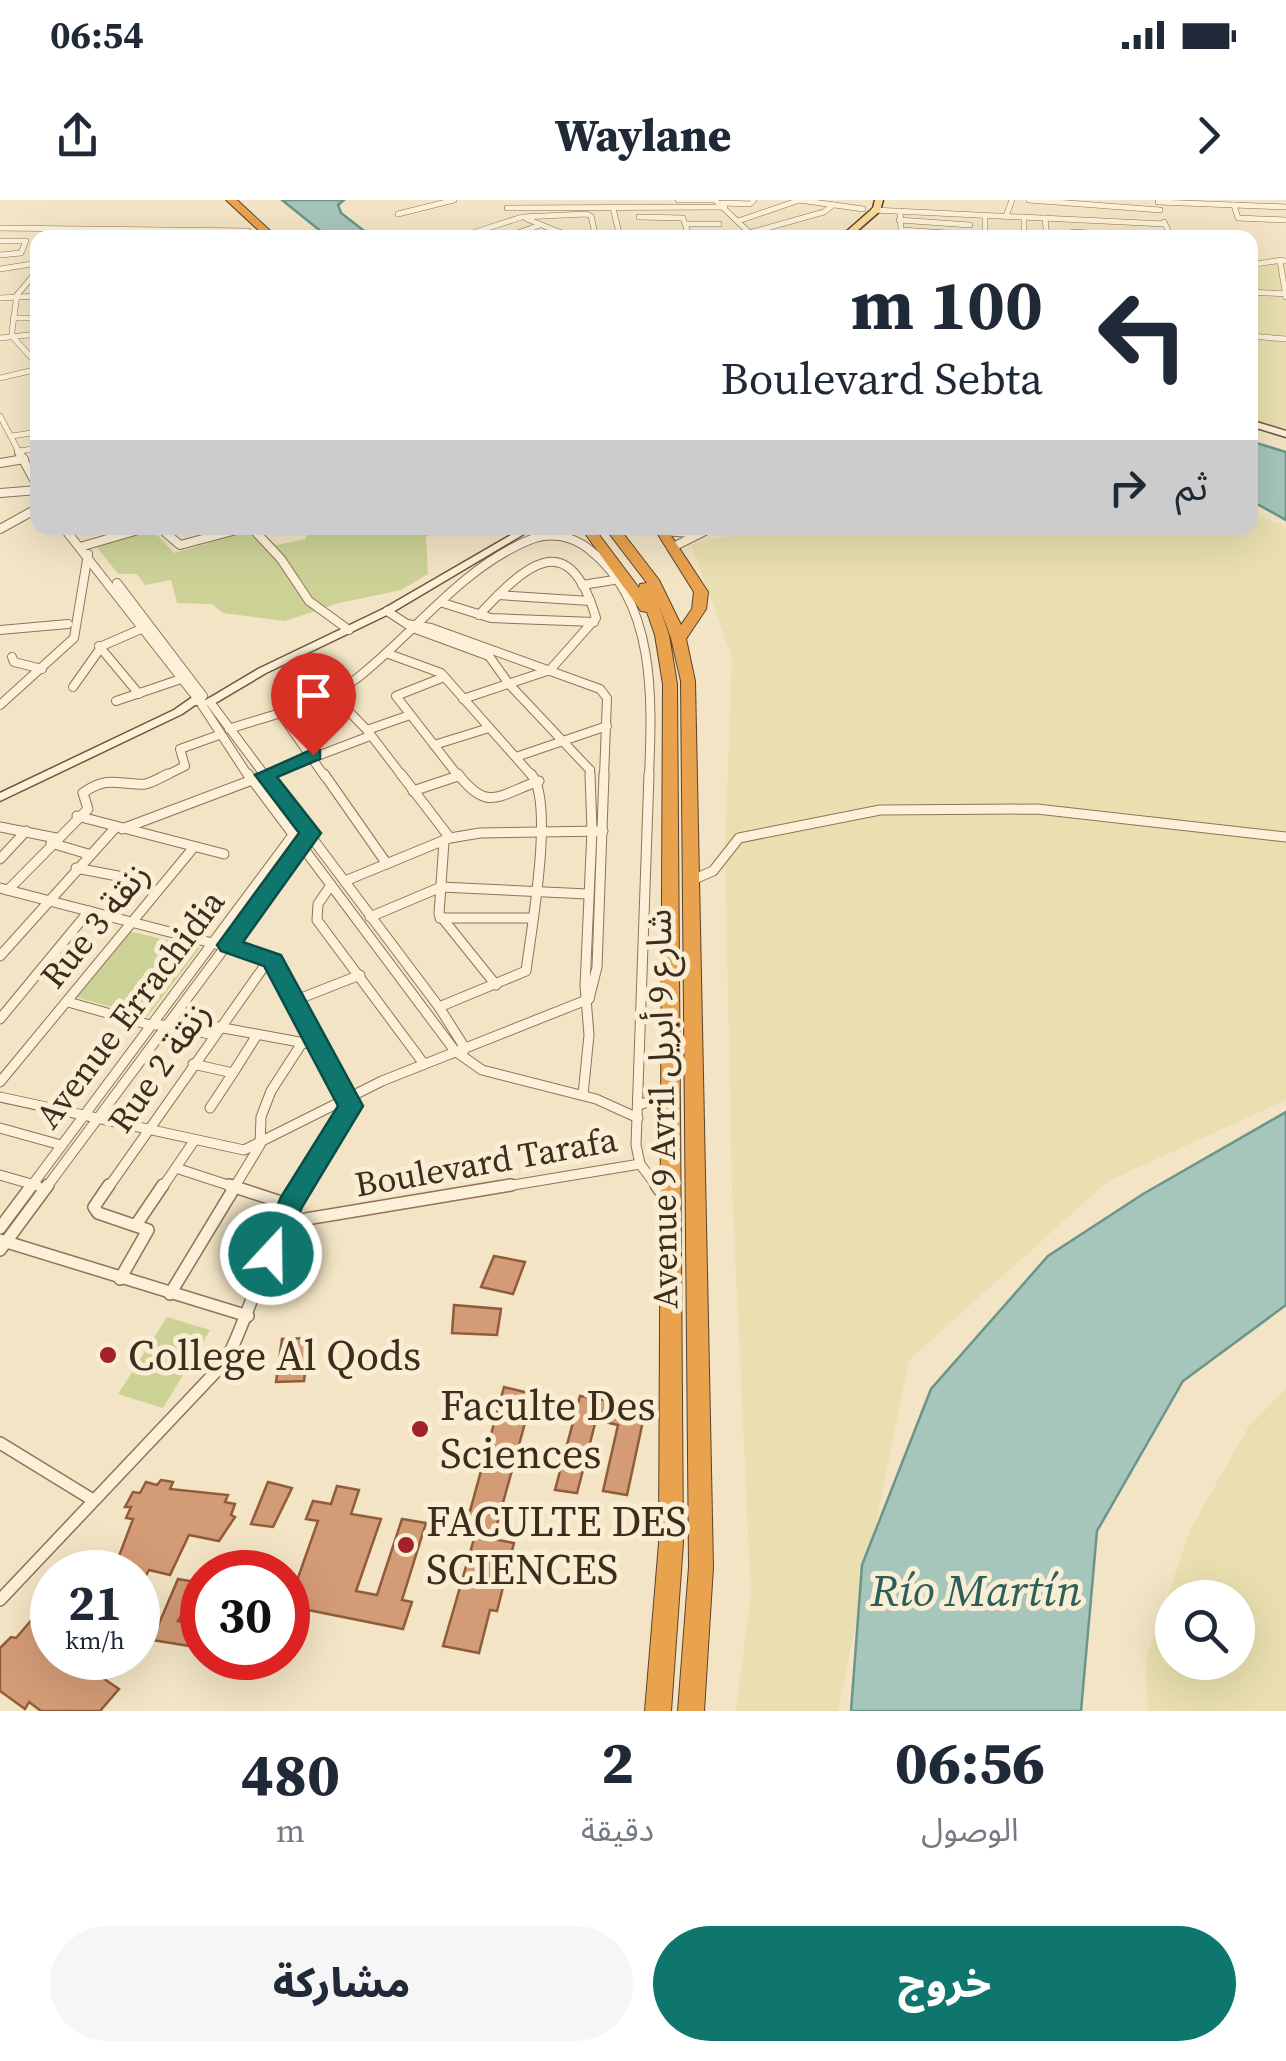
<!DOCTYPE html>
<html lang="ar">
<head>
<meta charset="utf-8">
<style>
	:root { --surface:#fff; --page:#f6f6f7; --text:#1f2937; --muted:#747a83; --accent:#0f766e }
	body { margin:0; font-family:"Source Serif 4","Noto Sans Arabic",serif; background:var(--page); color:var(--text); direction:rtl; height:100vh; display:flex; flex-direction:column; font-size:38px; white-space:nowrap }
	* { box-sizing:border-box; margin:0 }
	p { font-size:32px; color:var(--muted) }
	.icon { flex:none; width:55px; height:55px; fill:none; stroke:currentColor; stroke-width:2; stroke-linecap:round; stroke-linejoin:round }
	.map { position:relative; height:1511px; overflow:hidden; direction:ltr }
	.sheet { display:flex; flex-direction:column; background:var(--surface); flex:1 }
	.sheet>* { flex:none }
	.banner { position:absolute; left:30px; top:30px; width:1228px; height:305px; border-radius:20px; box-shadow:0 10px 40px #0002; direction:rtl; background:#fff; color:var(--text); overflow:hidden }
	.tools { position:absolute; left:1155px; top:1380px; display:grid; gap:20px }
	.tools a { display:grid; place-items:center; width:100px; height:100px; border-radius:50%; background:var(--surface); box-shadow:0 10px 40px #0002; font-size:50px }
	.speed { position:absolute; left:30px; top:1350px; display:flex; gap:20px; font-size:50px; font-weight:700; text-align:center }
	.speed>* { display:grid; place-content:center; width:130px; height:130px; border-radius:50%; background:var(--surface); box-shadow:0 10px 40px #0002; line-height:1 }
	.speed small { font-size:25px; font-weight:400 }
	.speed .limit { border:15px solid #d22; background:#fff; color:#111 }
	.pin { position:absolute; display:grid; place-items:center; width:85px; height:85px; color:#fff; margin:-102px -42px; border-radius:50% 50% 50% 0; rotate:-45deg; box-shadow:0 0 10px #0007 }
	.pin .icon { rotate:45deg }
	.me { position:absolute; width:110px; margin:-55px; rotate:21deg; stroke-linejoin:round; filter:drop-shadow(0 0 8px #0008) }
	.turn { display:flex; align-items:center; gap:35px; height:210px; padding:0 50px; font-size:45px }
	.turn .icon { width:130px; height:130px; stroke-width:2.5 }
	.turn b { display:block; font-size:70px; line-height:85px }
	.then { display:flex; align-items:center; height:95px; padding:0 50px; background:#0003; gap:20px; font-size:38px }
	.eta { display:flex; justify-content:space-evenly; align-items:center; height:170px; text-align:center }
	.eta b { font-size:60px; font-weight:800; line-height:70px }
	.cta { display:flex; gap:20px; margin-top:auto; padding:20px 50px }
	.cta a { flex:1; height:115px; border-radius:60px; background:var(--accent); color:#fff; font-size:40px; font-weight:800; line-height:115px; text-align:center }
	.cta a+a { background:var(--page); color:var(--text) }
	.status { display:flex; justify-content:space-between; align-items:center; height:70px; padding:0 50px; background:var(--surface); direction:ltr }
	.status svg { height:28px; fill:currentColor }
	header { display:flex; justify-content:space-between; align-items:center; height:130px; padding:0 50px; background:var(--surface); font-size:45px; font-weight:800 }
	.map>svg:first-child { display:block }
</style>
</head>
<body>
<div class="status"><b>06:54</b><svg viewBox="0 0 49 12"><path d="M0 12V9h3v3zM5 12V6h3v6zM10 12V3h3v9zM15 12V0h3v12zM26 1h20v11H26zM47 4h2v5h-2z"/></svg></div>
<header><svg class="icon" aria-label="forward" viewBox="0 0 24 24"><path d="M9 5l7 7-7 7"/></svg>Waylane<svg class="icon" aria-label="share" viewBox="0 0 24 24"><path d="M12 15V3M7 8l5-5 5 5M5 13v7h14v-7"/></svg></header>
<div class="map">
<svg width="1286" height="1511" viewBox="0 0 1286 1511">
	<rect width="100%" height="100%" fill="#f2e4c4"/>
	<!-- farmland -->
	<g fill="#e9dfb0" fill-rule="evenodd">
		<path d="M1286,63V232L1250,221V69Z"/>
		<path d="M1250,312L1286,327V900L1108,981L909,1160L838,1511H736L751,1394L732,987L725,651L732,457L691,344L770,328H1250Z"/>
		<path d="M1286,1189V1511H1148L1146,1459L1191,1328L1249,1226ZM1172,1398H1238V1462H1172Z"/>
	</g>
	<!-- green -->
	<g fill="#ccd296">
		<path d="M306,328H442L426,337L428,374L401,390L335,404L285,421L223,413L212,404L177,403L171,380L145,385L137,374H118L96,346L152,329L174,353L256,329L276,345L306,339Z"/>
		<path d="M128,731L200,748L147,817L75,797Z"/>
		<path d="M167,1117L210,1130L163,1208L118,1194Z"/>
	</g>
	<!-- water -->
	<g fill="#a6c5bb" stroke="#6b958a" stroke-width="2.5">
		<path d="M282,0H344L338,5L341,13L372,37H328Z"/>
		<path d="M1250,241L1286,252V320L1250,300Z"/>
		<path d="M1286,912V1105L1183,1181L1097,1331L1081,1511H851L862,1365L931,1189L1048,1056L1143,994Z"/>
	</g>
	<!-- building -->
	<g fill="#d49c76" stroke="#915c3b" stroke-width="2.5">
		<path d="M494,1056L525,1062L513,1094L481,1087Z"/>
		<path d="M454,1105L501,1109L497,1135L452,1133Z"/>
		<path d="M309,1138L304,1181L276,1182L282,1139Z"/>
		<path d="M504,1187L533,1194L493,1339L514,1343L497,1411L490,1410L479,1453L443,1446L478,1325L456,1320L459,1309L470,1311Z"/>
		<path d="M580,1196L646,1207L627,1295L603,1291L618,1225L596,1220L577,1293L555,1290Z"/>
		<path d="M161,1280L173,1282L170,1289L228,1295L225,1302L235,1304L231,1315L235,1317L219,1341L189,1335L170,1375L149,1370L138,1390V1372H113L133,1319L126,1318L131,1307H125L133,1292L140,1293L146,1282L157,1285Z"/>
		<path d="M268,1282L292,1288L273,1327L251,1324Z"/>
		<path d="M337,1286L359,1290L351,1314L381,1319L356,1391L377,1395L402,1319L426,1323L402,1400L412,1402L403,1429L288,1406L318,1321L306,1319L313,1301L331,1304Z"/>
		<path d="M178,1379L202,1383V1403L190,1400L178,1421L202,1425V1448L152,1440Z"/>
		<path d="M35,1416L49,1426L52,1458H73L119,1489L100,1511H41L29,1502L25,1509L0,1491V1448L11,1437L16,1438Z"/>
	</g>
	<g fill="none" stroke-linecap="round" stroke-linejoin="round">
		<!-- street-far3 casing -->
		<g stroke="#8f7458" stroke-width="6">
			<g id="street-far3">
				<path d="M678,0H715"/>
				<path d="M715,0L755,38"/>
				<path d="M799,0L863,9"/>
				<path d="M1029,0L1160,10"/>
				<path d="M1158,2L1286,7"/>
				<path d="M722,3L750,4L754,0"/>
				<path d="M1234,5L1238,18L1286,20"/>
				<path d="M507,8L725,7"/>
				<path d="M613,8L620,37"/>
				<path d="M874,10L1165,24"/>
				<path d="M900,11L901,30L978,35L985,33V16"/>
				<path d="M398,14L454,0"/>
				<path d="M1006,16L1012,0"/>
				<path d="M639,17L683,18L688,33"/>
				<path d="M1024,17V38"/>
				<path d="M1045,18L1047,38"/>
				<path d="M527,19L574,38"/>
				<path d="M899,20L970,25"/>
				<path d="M738,21L800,0"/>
				<path d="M1164,22L1172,38"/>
				<path d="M686,24H719"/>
				<path d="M0,28L248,31"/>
				<path d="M1073,32L1164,38"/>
				<path d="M845,35L877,38"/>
				<path d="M460,37L522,17L586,14L591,16L596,38"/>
				<path d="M504,38L540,25"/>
				<path d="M615,38L749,33L824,12L833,5"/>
				<path d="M0,41H26L21,53L0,55"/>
				<path d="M1286,61H1280L1286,97"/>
				<path d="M1250,65L1282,60"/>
				<path d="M0,69L38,63"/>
				<path d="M38,70L17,95L12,131V136L38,165"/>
				<path d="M1250,92L1286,94"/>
				<path d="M0,98L38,96"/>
				<path d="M13,118H38"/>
				<path d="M1250,121L1253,136"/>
				<path d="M1250,136L1286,139"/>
				<path d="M0,138L38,134"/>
				<path d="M0,178L38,169"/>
				<path d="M0,216L20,254"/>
				<path d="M12,236L38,232"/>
				<path d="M20,251L38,248"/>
			</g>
		</g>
		<!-- street-far2 casing -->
		<g stroke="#8f7458" stroke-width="10">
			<g id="street-far2">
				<path d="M19,252L38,287"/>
				<path d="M0,263L24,259"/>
				<path d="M0,293L38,290"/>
				<path d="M64,328L197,498"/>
				<path d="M160,328L180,345L244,328"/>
				<path d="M252,328L281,359L309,401L349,430"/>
				<path d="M0,329L38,308"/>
				<path d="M662,331L692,333"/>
				<path d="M80,347L145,328"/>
				<path d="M673,347L711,328"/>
				<path d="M117,383L203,496"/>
				<path d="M582,385L614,380"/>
				<path d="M498,395L590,401"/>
				<path d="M443,403L491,418L594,422"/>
				<path d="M387,411L413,428L489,456L509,484L590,570"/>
				<path d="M407,424L431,428L600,489L607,498L604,577"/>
				<path d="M0,430L68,424"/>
				<path d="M99,446L139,494"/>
				<path d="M386,453L441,473L533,577"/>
				<path d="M295,456L367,530L403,577"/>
				<path d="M12,457L14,462L42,469"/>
				<path d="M444,477L396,496L459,577"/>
				<path d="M73,487L102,446L148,426"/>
				<path d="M463,499L550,470L596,418C568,323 524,367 479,415"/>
				<path d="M116,501L184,478"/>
				<path d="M210,502L266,577"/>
				<path d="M0,505L74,438L88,354"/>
				<path d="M202,505L249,577"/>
				<path d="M279,511L325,577"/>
				<path d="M229,529C270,515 321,505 356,479C413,435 459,370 527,341C549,331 572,335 590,350C657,403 652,501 649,577"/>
				<path d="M367,530L410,515"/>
				<path d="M434,545L489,528"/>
				<path d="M516,557L607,526"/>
				<path d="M590,570V577"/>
				<path d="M163,577L185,566L180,549L219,535"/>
				<path d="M262,577L370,536"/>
			</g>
		</g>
		<!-- street-far1 casing -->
		<g stroke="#8f7458" stroke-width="11">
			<g id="street-far1">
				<path d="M248,574L455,851L482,870L596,899L638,918"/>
				<path d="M264,574L439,807L465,848L463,852"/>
				<path d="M324,574L387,664"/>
				<path d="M401,574L450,638L480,633L603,631"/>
				<path d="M458,574C488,613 498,595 539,581"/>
				<path d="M649,574L636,945L640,964L658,988"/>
				<path d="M413,591L458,576"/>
				<path d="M77,616L224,654"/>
				<path d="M0,627L56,638"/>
				<path d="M122,629L268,574"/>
				<path d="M444,641L439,714L496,785"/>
				<path d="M51,643L88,654"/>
				<path d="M0,659L26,631"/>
				<path d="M76,668L123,677"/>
				<path d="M692,680L713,671L739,638L880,610L1037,609L1286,637"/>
				<path d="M345,681L447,639"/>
				<path d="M331,685L318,704L317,720L424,864"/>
				<path d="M0,688L270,758L351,906L301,988"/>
				<path d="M8,690L88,609L83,593C109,574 120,586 145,584C152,583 161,577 168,574"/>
				<path d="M370,717L441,687L588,694"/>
				<path d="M440,718H533"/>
				<path d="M0,756L116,627"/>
				<path d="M589,799L597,767L604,574"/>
				<path d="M296,800L360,775"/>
				<path d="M68,802L150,825H171L213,835"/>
				<path d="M439,807L526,771C531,731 555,601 531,574"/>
				<path d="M0,819L89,711"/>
				<path d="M218,827L321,846"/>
				<path d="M193,864L233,873L257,835"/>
				<path d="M0,882L194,647"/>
				<path d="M583,895L589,835L585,786L592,631L590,574"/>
				<path d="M0,897L244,950L382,881L589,799"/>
				<path d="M639,905L670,894"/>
				<path d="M210,908L233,873"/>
				<path d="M0,928L61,945"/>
				<path d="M176,968L237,988"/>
				<path d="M0,975L38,986"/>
				<path d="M30,988L302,623"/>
				<path d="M46,988L310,633"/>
				<path d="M108,988L270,758"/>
				<path d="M162,988L194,941"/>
				<path d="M234,988L260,945L261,917L271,891L302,843"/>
				<path d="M495,988L640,964"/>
			</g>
		</g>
		<!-- street casing -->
		<g stroke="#8f7458" stroke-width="14">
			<g id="street">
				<path d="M109,985L94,1007L98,1013L148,1030L120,1079"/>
				<path d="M229,985L290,1005"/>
				<path d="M656,985L666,999"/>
				<path d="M282,1023L511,985"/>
				<path d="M136,1025L163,985"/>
				<path d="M0,1028L32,985"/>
				<path d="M0,1040L248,1116"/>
				<path d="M0,1050L48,985"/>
				<path d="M170,1094L236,985"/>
				<path d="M0,1243L93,1300"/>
				<path d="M0,1400L226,1161C254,1104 269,1039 302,985"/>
			</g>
		</g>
		<!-- secondary casing -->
		<g stroke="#71553b" stroke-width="3">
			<g id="secondary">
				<path d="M1250,220L1286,231V237L1250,226Z"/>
				<path d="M523,328H534L391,413L266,473L212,505H195L182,514L0,601V593L174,510L194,496H202V499L206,500L258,469L383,409Z"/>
			</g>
		</g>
		<!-- primary casing -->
		<g stroke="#5c422d" stroke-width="3">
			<path id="primary" d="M875,0H883L880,11L849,38H839L873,8Z"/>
		</g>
		<!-- highway casing -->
		<g stroke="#5c422d" stroke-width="2">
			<g id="highway">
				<path d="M226,0H237L278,38H267Z"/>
				<path d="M581,328H594L639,388L640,384L647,383L605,328H619L659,380L681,425L692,409L694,392L654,328H666L708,392L706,409L686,439L695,481L713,1367L704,1511H678L689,1367L681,481L671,438L658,403L669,435L677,484L683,1343L671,1511H645L659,1343L663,484L655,435L647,412L641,411Z"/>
			</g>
		</g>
		<!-- street-far3 -->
		<use href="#street-far3" stroke="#fcf1d8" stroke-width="5"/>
		<!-- street-far2 -->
		<use href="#street-far2" stroke="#fcf1d8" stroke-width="8"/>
		<!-- street-far1 -->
		<use href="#street-far1" stroke="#fcf1d8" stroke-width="9"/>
		<!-- street -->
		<use href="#street" stroke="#fcf1d8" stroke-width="11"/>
		<!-- secondary -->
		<use href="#secondary" fill="#fcf1d8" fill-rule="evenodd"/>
		<!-- primary -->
		<use href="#primary" fill="#f8d999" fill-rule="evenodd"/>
		<!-- highway -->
		<use href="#highway" fill="#e9a24d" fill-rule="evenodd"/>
	</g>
	<!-- route -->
	<path fill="#0f766e" stroke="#0a4d48" stroke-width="2.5" d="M313,549L320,550V559L277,577L321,633L243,742L281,755L363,906L302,1007L280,1062L271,1065L261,1062L257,1054L281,997L338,906L264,766L221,751L217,745L299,633L255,575Z"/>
	<!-- markers -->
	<g fill="#a42225" stroke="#f9eed4" stroke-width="4">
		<circle cx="108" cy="1155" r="10"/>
		<circle cx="420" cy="1229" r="10"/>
		<circle cx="406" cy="1345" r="10"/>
	</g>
	<g text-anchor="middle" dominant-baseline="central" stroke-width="10" stroke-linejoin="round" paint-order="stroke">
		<!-- street labels -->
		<g font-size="35" fill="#3e2d1d" stroke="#f9eed4">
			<text transform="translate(95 725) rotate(-51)">Rue 3 زنقة</text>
			<text transform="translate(130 809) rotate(-53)">Avenue Errachidia</text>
			<text transform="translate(159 867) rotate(-55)">Rue 2 زنقة</text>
			<text transform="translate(662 909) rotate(-91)">Avenue 9 Avril شارع 9 أبريل</text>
			<text transform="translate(486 962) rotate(-10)">Boulevard Tarafa</text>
		</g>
		<!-- near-poi labels -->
		<g font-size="42" fill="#3e2d1d" stroke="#f9eed4" text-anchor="start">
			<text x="128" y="1155">College Al Qods</text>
			<text x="440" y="1205">Faculte Des<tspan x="440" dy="48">Sciences</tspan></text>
			<text x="426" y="1321">FACULTE DES<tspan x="426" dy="48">SCIENCES</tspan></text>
		</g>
		<!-- near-water labels -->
		<g font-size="45" font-style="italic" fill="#2b5f5b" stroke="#f9eed4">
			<text x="976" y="1390">Río Martín</text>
		</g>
	</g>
</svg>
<div class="tools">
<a><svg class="icon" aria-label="search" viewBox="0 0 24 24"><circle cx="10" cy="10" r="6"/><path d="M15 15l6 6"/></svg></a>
</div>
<div class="speed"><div>21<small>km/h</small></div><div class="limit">30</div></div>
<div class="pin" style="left:313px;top:555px;background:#d93025"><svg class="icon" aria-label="arrive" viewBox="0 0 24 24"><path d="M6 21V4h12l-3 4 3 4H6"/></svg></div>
<svg class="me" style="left:271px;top:1054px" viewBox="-20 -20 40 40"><circle r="17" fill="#0f766e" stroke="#fff" stroke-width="3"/><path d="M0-11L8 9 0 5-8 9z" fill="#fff"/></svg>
<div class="banner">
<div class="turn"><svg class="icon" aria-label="left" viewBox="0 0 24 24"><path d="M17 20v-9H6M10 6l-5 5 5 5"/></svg><div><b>100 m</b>Boulevard Sebta</div></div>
<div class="then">ثم<svg class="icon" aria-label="right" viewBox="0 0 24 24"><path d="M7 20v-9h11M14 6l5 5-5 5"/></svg></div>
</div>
</div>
<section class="sheet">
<div class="eta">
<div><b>06:56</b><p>الوصول</p></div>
<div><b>2</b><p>دقيقة</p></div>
<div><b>480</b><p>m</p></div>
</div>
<div class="cta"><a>خروج</a><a>مشاركة</a></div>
</section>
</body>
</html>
